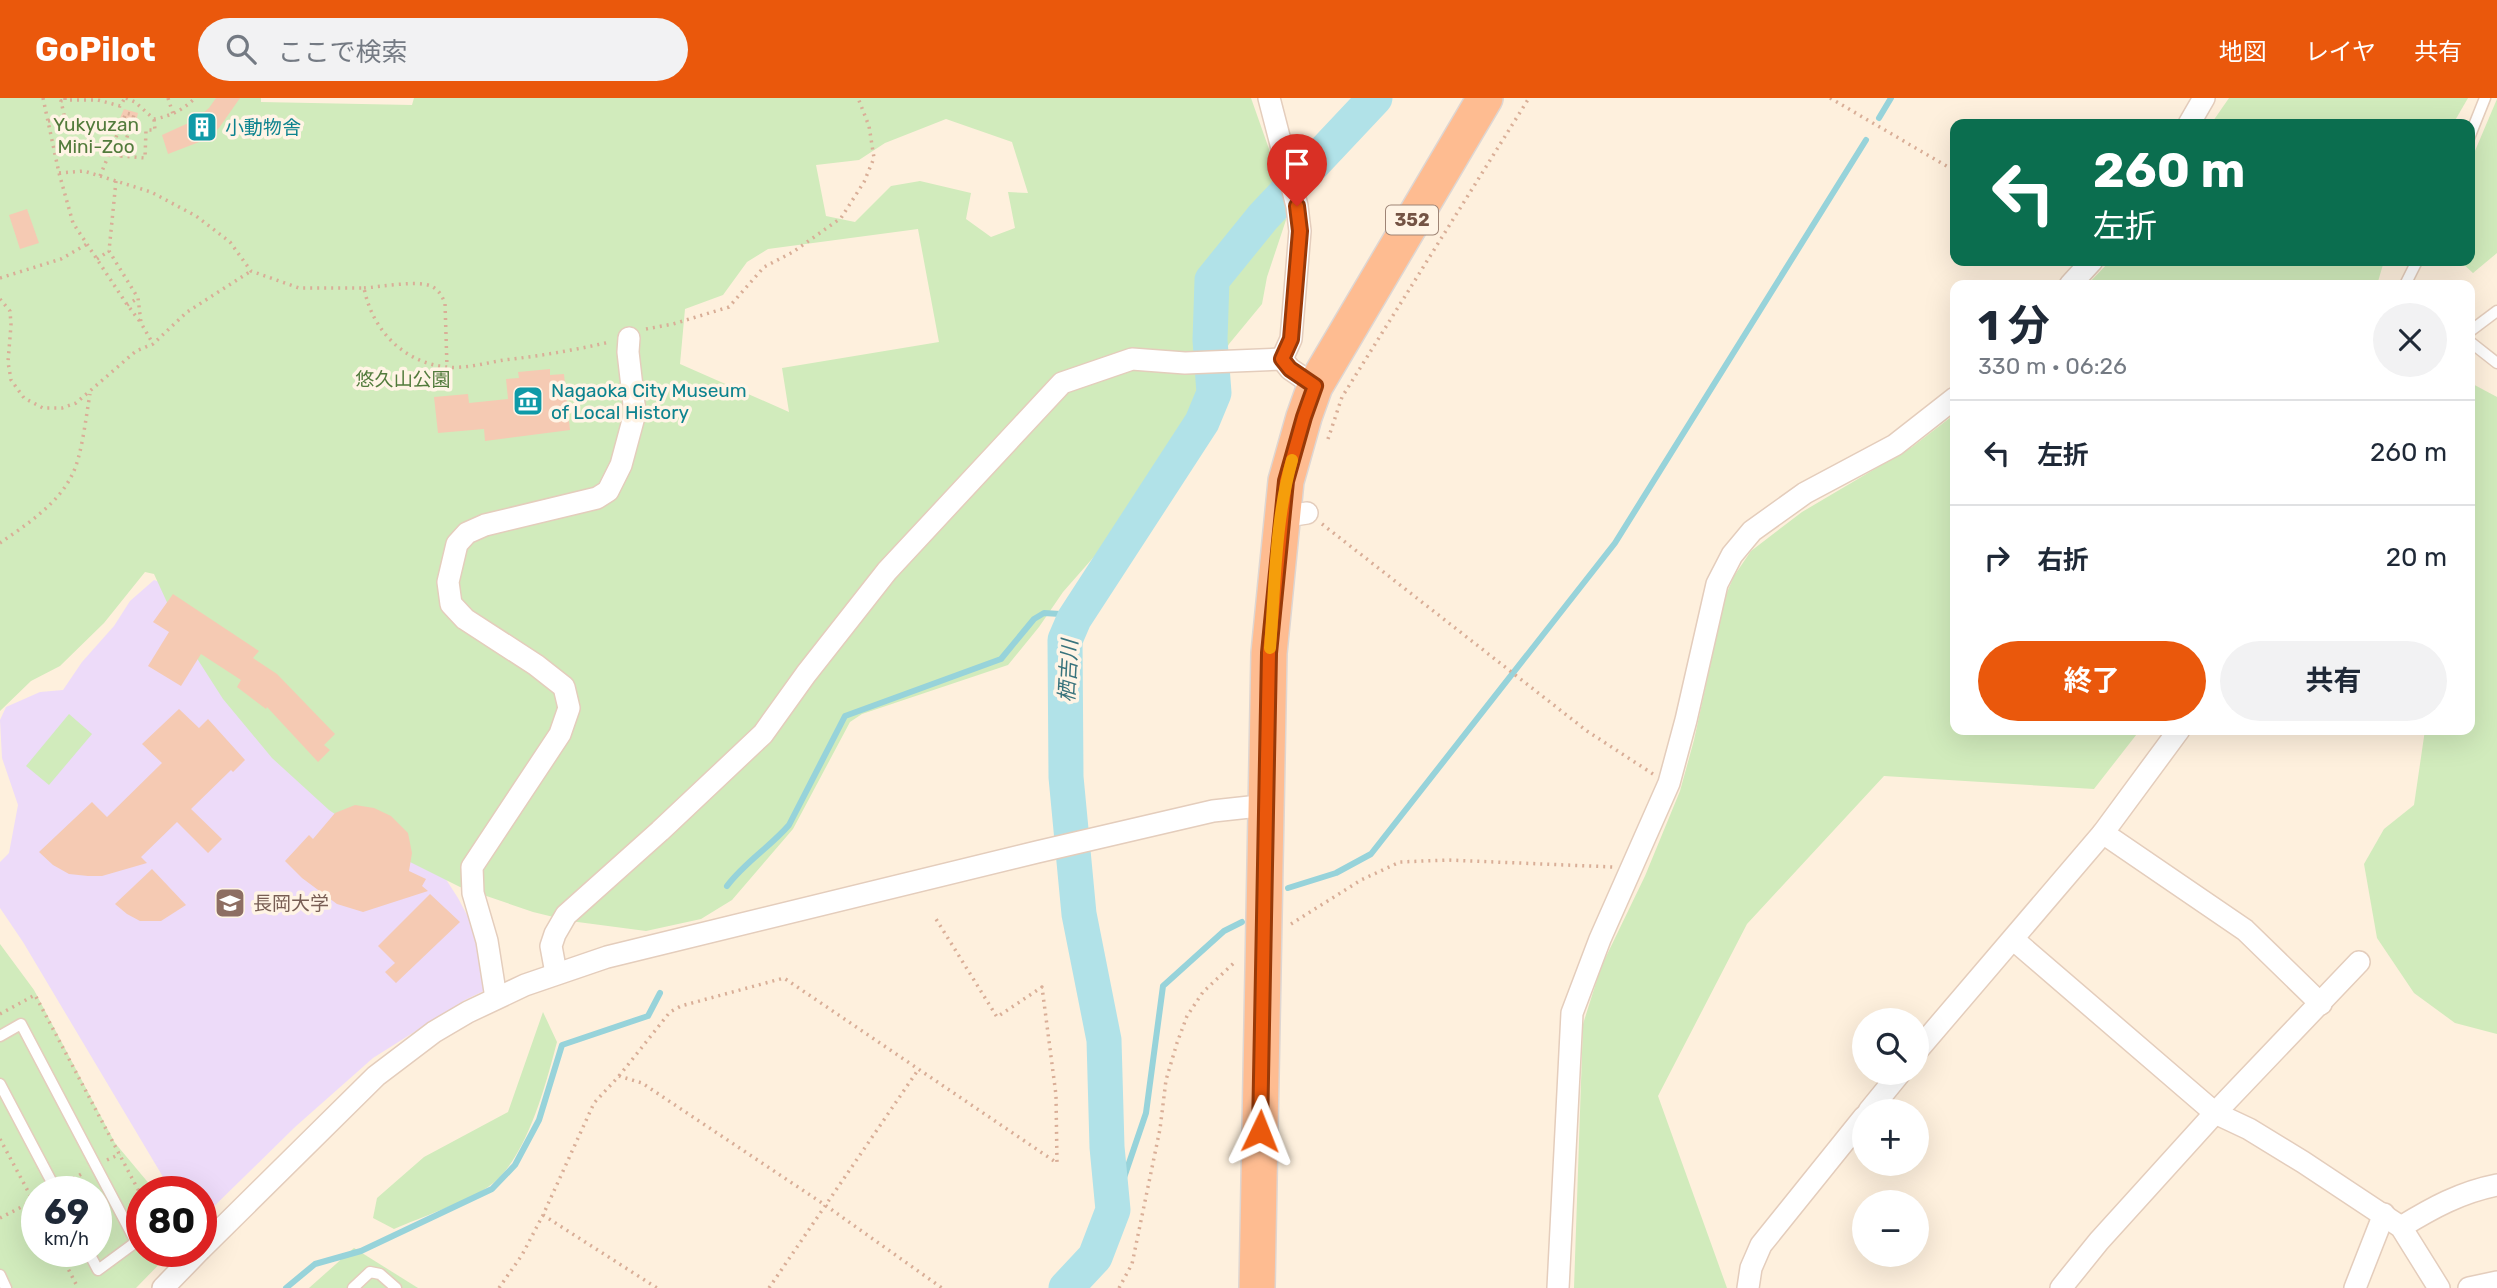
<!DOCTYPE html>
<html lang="ja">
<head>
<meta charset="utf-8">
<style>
	:root { --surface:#fff; --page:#f2f2f3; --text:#1f2937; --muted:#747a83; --line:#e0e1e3; --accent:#ea580c }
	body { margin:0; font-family:Rubik,"Noto Sans JP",sans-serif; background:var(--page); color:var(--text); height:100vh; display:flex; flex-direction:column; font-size:26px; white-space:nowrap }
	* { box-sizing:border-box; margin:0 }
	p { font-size:23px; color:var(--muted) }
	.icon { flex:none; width:38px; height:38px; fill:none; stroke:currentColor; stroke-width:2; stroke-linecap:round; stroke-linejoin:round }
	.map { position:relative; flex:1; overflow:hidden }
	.side { position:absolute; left:1950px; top:182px; width:525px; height:455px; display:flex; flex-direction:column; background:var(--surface); border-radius:14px; box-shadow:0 7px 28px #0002 }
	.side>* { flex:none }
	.banner { position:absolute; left:1950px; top:21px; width:525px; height:147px; border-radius:14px; box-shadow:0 7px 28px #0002; background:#0b6e4f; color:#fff; overflow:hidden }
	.tools { position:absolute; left:1852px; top:910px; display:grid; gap:14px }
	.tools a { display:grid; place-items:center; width:77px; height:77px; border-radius:50%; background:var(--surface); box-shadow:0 7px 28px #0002; font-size:35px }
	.speed { position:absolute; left:21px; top:1078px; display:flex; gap:14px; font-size:35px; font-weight:700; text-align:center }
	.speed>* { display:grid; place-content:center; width:91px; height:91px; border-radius:50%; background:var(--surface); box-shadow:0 7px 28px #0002; line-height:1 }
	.speed small { font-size:18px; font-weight:400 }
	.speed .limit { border:10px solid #d22; background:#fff; color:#111 }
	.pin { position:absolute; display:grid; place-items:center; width:60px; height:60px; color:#fff; margin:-72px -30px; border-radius:50% 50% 50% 0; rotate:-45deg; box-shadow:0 0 7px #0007 }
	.pin .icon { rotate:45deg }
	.me { position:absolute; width:77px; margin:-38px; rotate:2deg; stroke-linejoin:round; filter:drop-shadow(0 0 5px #0008) }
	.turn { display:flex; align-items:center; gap:24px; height:147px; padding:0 28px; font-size:32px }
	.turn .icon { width:91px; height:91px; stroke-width:2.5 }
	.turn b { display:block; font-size:49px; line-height:60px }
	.round { display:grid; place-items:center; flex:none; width:74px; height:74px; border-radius:37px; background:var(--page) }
	.head { display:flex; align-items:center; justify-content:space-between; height:119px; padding:0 28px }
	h1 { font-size:42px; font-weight:700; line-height:52px }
	.cta { display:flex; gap:14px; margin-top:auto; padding:14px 28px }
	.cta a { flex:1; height:80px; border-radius:42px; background:var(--accent); color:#fff; font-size:28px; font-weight:700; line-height:80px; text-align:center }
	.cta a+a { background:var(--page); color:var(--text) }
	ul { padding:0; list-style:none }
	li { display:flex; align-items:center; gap:21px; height:105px; padding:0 28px; border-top:2px solid var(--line) }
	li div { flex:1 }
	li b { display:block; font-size:26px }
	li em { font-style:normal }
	header { display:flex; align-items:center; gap:42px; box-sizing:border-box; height:98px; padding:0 35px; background:var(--accent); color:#fff }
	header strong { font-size:33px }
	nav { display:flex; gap:38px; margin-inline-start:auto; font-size:24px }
	.search { width:490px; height:63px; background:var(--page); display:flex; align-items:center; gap:18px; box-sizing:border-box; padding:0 24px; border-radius:38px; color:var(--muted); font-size:26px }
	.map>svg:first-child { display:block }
</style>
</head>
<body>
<header>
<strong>GoPilot</strong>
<div class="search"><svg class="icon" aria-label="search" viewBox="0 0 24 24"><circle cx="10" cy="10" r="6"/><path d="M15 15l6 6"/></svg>ここで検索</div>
<nav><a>地図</a><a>レイヤ</a><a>共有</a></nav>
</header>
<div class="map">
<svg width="2497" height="1190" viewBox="0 0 2497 1190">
	<rect width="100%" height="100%" fill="#fef0dd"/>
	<!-- education -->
	<path fill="#eddbf9" d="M154,482L201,499L438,769L458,800L484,849L492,889L465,902L373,960L295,1029L201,1121V1094H172L23,844L0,810V764L9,755L18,707L2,660L0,622L6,609L40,594L63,592L82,564L114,528L130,503Z"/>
	<!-- green -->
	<g fill="#d1ebbc" fill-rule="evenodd">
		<path d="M0,0H261V4L412,7L414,0H1251L1275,68L1286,122L1267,179L1262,206L1229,246L1197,304L1188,315L1183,331L1166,360L1150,379L1136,410L1117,427L1099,453L1063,494L1039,529L1008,567L862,616L850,624L793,731L732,802L701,821L646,833L570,823L533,814L460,789L392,755L329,712L272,660L223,601L182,537L154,476L145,474L104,525L60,568L31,583L0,613ZM946,21L1012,44L1028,95L1008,94L1015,130L991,139L966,121L971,95L920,83L891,88L855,124L826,118L816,67L859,62L885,45ZM918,131L939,244L782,270L789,314L680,266L685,211L723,197L747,164L768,151Z"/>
		<path d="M2229,0H2468L2453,26H2211Z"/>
		<path d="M2497,1V155L2473,175L2460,163H2469V67Z"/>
		<path d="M2110,163H2384L2377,187H2087Z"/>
		<path d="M2469,284L2497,299V936L2455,925L2414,895L2377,840L2364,766L2384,731L2414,707L2425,632H2469Z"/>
		<path d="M1955,316V632H2140L2094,691L1884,678L1747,826L1658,998L1727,1190H1574L1583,926L1601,869L1645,778L1680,693L1694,642L1725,499L1734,478L1751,453L1802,414L1912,349Z"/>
		<path d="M69,616L92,636L49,687L26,668Z"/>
		<path d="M0,846L34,892L115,1045L156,1094H142V1153H172L136,1190H0ZM37,1094H96V1153H37Z"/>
		<path d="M543,914L557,944C546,986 526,1064 488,1089C464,1105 421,1119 394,1131L373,1120L377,1100L424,1059L508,1014Z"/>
		<path d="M354,1150L418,1190H309Z"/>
	</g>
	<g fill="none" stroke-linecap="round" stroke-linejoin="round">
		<!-- stream -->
		<g stroke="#97d3da" stroke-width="6">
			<path d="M1879,20L1891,0"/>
			<path d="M727,788C745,764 770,749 789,727L845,618L1001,561L1034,521L1044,515L1060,516L1074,521"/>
			<path d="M1288,790L1336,775L1371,756L1615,445L1866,42"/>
			<path d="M1113,1112L1146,1015L1163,888L1224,833L1242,824"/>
			<path d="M286,1190L315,1166L361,1153L492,1091L515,1067L539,1022L562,947L648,918L660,895"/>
		</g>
		<!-- river -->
		<path stroke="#b1e2e8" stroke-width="35" d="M1066,1190L1095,1159L1113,1112L1107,1049L1104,942L1079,816L1066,679L1065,542L1074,521L1202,324L1214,295L1210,242L1212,182L1263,119L1375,0"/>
	</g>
	<!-- building -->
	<g fill="#f5cab3">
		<path d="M216,0H240L219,30L207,41L168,56L162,37L195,22L209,10Z"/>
		<path d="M124,11L138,15L134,32L117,27Z"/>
		<path d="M27,111L39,145L20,151L9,117Z"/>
		<path d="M550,271V277L564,276L570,332L485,343L484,331L438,335L434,299L468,296L469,305L508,301L506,281L519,280L518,274Z"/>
		<path d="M173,496L259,553L253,560L277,576L335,636L324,647L330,652L318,664L267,609L266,611L237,589L241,582L201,556L181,588L148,568L169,534L153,524Z"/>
		<path d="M179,611L199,630L208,621L245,662L233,674L231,672L191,711L222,741L208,755L177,724L141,759L147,765L102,778H88L69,776L53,767L39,754L92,704L107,719L162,665L142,646Z"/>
		<path d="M355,707L374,710L391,718L408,735L412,755L409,773L426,781L422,788L428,793L363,814L337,806L302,780L285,763L309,737L313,741L335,715Z"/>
		<path d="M152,771L186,807L161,823H140L127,816L115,806Z"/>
		<path d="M430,796L460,824L396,885L385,874L395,865L378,848Z"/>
	</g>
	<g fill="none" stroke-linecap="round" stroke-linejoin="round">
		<!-- service casing -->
		<g stroke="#e4cdbc" stroke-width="13">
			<g id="service">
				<path d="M2469,40L2485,0"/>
				<path d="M2405,187L2417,163"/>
				<path d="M2469,234L2497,213"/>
				<path d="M2469,243L2497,265"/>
				<path d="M0,938L21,926L136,1144L142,1143"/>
				<path d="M0,986L57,1094"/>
				<path d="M88,1153L98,1172L136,1144"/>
				<path d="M162,1153L181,1172"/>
				<path d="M0,1177L6,1190"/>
				<path d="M353,1190L370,1174L380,1176L396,1190"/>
			</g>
		</g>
		<!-- minor casing -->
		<g stroke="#e4cdbc" stroke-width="24">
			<g id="minor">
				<path d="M1269,0L1297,108L1300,133L1291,241L1282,261"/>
				<path d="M2189,26L2204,0"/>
				<path d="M2070,187L2092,163"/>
				<path d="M1282,261L1290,271L1315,288"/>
				<path d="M1281,419L1307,415"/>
				<path d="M2103,735L2245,832L2321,906"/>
				<path d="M2014,842L2215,1015L2249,1031L2303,1064L2401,1129L2439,1190"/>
				<path d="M556,875L551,848L555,836L566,817L660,733L763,636L806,576L887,473L1062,285L1132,261L1185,265L1282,261"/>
				<path d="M496,900L487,843L473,795L472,769L560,636L569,610L564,589L536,567L465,521L451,506L448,484L457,446L467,435L485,427L597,400L608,393L621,367L635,315L628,254L629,240"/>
				<path d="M1916,954L2103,735L2179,632"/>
				<path d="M1869,1013L1900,975"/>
				<path d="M2401,1129C2432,1110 2461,1094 2497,1087"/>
				<path d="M201,1151L376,978L434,934L468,914L525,887L607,859L1037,754L1213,713L1268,707"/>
				<path d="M163,1190L199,1153"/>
				<path d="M1558,1190L1572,915L1600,841L1669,685L1686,622L1717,486L1732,457L1752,433L1805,395L1895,347L1955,300"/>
				<path d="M1748,1190L1751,1170L1761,1147L1864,1019"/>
				<path d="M2061,1190L2099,1143L2215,1015L2359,864"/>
				<path d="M2355,1190L2384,1116"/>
				<path d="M2469,1190L2497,1184"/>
			</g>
		</g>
		<!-- trunk casing -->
		<g stroke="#ded6d2" stroke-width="38">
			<path id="trunk" d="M1257,1190L1269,555L1286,383L1304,319L1315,288L1485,0"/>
		</g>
		<!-- path -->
		<g stroke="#d9ae97" stroke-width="3.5" stroke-dasharray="2 5" stroke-linecap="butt">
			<path d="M43,0L59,75L73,125L126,205L141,225"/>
			<path d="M65,0V2H98L120,8L125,0"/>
			<path d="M126,0L135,4L154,21C171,18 183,12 195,0"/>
			<path d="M168,0L173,16"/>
			<path d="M1830,0L1955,73"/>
			<path d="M48,23L65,21L61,3L65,2"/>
			<path d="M59,75L84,73L151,94L196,118L230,144L251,173L299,190H364C372,231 402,264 446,269C464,271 486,265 504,262C540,258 575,252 610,244"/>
			<path d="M100,78L126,15L134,17L121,58L145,60L146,32H155L154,21"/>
			<path d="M116,83L109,153L138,200L141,225L153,246"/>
			<path d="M97,161L109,153"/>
			<path d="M0,180L61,161L87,146"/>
			<path d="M364,190C380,189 417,182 431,188C439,192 442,198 445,205L447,269"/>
			<path d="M0,201L10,213L11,227L8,264L11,282L24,300L43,310H62L76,305L136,253L153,246L187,214L251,173"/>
			<path d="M127,207L138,200"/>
			<path d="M646,231L673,226L729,209L764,169L793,154L841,120L864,84L874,60L869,28L858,0"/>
			<path d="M1328,341L1342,299L1529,0"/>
			<path d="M1322,426L1587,633L1653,676"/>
			<path d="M0,445C26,427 58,406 72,377C82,358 86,318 90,296"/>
			<path d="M1291,826L1361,782L1400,764L1448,762L1613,769"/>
			<path d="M0,916L35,897L142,1099"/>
			<path d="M619,978L670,914L681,908L784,880L1057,1065L1056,997L1042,889L997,919L936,821"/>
			<path d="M0,1041L37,1110"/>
			<path d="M107,1062L120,1056"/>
			<path d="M67,1084L85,1074"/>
			<path d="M543,1117L657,1190"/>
			<path d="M0,1120L37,1101"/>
			<path d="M59,1153L78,1190"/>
			<path d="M499,1190L522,1157L543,1117L594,1005L619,978L642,985L825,1107L942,1190"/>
			<path d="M769,1190L918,972"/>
			<path d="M1119,1190L1132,1166L1160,1031L1166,982L1177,945L1187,918L1203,894L1236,863"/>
		</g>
		<!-- service -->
		<use href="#service" stroke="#fff" stroke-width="10"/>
		<!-- minor -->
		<use href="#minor" stroke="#fff" stroke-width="21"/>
		<!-- trunk -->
		<use href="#trunk" stroke="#febc91" stroke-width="35"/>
	</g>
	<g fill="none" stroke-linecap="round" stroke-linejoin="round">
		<!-- route casing -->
		<g stroke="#983908" stroke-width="18">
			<path id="route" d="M1260,1033L1269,555L1286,383L1304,319L1315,288L1290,271L1282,261L1291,241L1300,133L1297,108"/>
		</g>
		<!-- route -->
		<use href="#route" stroke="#ea580c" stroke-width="12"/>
		<!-- slow -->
		<path stroke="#f59e0b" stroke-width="12" d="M1270,550C1275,489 1275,422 1292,362"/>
	</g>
	<!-- icons -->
	<defs>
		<g id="building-square" transform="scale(1.575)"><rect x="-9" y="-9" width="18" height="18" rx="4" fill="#0f9aa8" stroke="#fff4e5"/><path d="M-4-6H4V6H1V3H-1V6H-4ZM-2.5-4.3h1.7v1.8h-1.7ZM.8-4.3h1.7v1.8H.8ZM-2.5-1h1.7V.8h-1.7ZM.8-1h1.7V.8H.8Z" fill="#fff"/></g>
		<g id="museum-square" transform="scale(1.575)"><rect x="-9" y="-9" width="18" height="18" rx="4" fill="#0f9aa8" stroke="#fff4e5"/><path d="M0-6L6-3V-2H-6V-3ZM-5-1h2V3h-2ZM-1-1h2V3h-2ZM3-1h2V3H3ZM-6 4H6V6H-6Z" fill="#fff"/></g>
		<g id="university-square" transform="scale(1.575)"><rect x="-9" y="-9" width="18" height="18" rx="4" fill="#8d6e63" stroke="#fff4e5"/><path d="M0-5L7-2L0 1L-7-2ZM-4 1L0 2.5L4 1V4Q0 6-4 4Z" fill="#fff"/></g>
	</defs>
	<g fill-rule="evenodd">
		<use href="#building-square" x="202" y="29"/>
		<use href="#museum-square" x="528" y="303"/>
		<use href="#university-square" x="230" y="805"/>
	</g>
	<g text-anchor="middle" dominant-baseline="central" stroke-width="7" stroke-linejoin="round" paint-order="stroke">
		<!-- shield labels -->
		<rect fill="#fff4e5" stroke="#9e8475" stroke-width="2" x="1386" y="107.5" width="52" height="29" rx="5"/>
		<g font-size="18" font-weight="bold" fill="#745445">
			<text x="1412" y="122">352</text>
		</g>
		<!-- park labels -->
		<g font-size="19" fill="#527b3c" stroke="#fff4e5">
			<text x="96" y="26">Yukyuzan<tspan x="96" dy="22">Mini-Zoo</tspan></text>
			<text x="403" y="281">悠久山公園</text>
		</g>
		<!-- culture labels -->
		<g font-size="19" fill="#0d838f" stroke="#fff4e5" text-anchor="start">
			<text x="225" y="29">小動物舎</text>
			<text x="551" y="292">Nagaoka City Museum<tspan x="551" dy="22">of Local History</tspan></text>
		</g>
		<!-- education labels -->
		<g font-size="19" fill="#785e54" stroke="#fff4e5" text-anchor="start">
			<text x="253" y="805">長岡大学</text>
		</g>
		<!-- water labels -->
		<g font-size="21" font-style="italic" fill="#38737c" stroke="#fff4e5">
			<text transform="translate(1068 573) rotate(-87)">栖吉川</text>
		</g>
	</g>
</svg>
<div class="tools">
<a><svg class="icon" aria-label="search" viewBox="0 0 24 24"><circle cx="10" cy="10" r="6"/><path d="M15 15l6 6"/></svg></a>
<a>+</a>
<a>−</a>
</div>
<div class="speed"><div>69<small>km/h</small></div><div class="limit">80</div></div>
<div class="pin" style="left:1297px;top:108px;background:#d93025"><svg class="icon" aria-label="arrive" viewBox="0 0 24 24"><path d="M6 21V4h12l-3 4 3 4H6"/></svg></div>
<svg class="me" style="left:1260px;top:1033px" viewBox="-20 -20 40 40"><path d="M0-17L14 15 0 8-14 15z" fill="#ea580c" stroke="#fff" stroke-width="4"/></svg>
<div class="banner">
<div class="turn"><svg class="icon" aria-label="left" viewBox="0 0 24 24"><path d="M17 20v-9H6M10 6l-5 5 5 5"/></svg><div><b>260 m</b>左折</div></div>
</div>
<section class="side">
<div class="head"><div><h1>1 分</h1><p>330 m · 06:26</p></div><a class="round"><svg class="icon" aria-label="close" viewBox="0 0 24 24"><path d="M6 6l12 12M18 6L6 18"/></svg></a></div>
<ul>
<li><svg class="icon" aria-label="left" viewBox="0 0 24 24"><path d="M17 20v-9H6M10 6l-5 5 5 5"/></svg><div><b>左折</b></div><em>260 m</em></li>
<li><svg class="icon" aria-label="right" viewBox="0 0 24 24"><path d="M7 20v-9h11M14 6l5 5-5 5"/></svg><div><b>右折</b></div><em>20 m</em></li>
</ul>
<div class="cta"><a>終了</a><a>共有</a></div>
</section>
</div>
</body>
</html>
